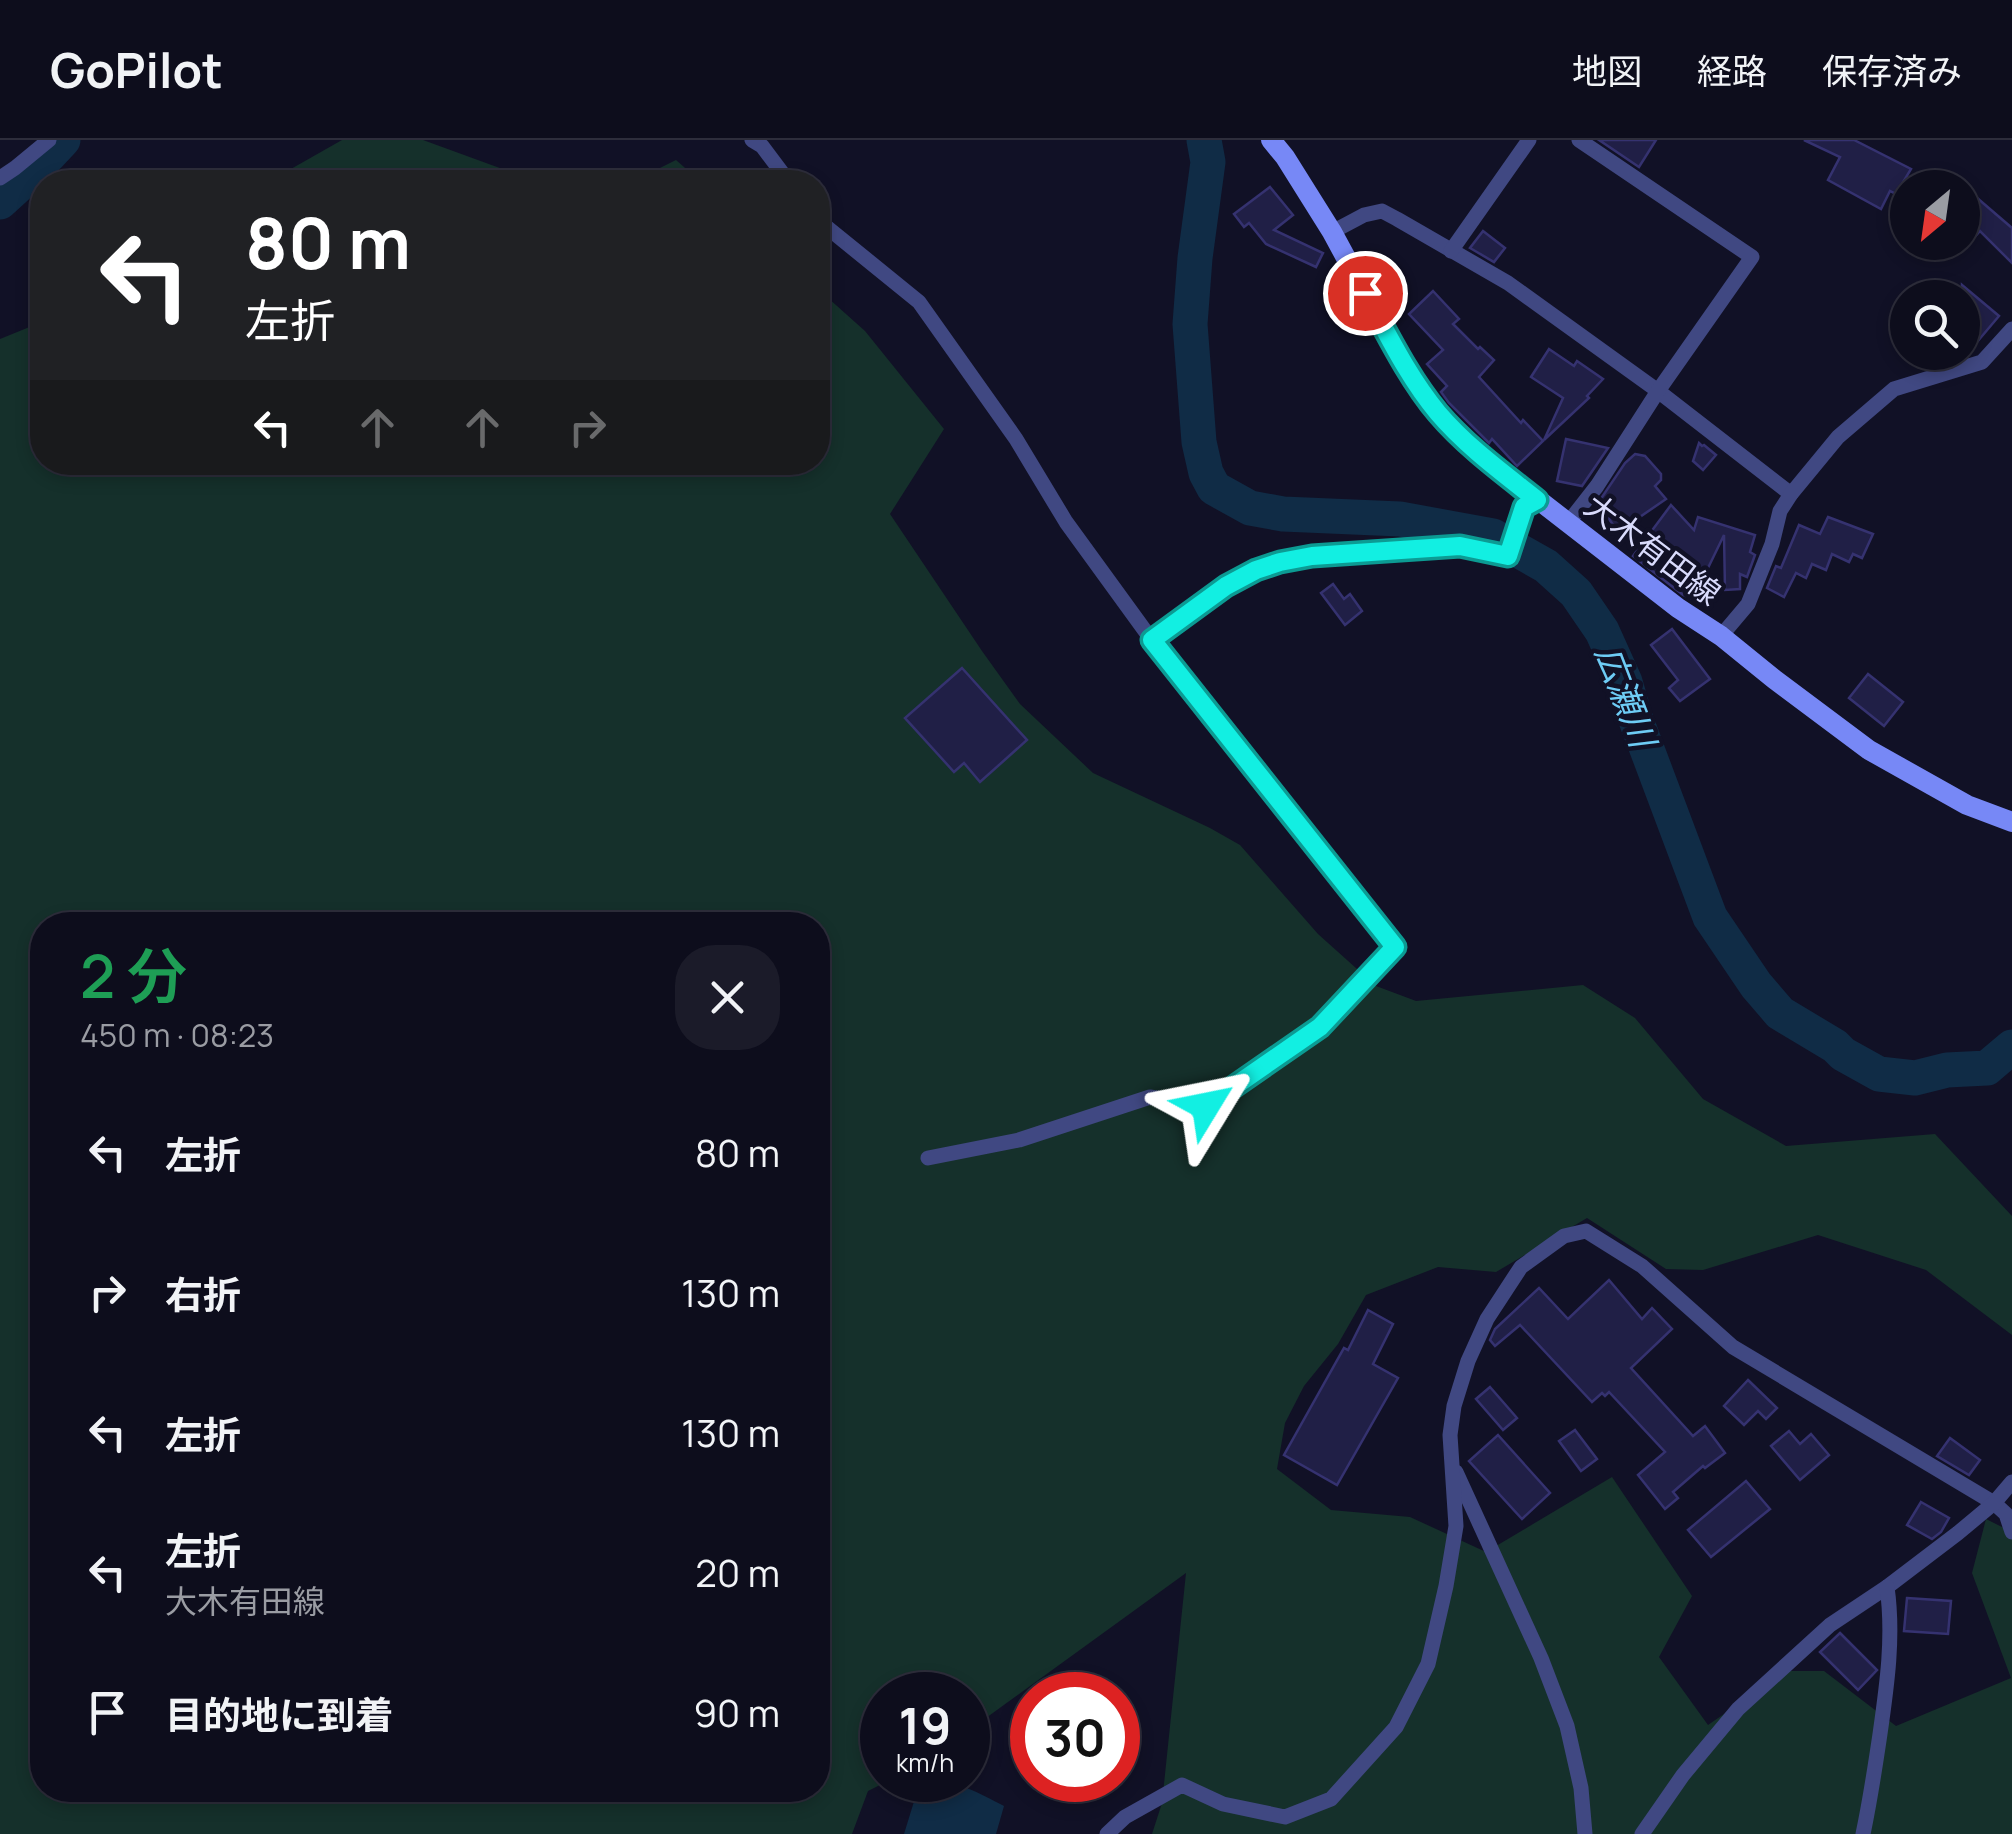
<!DOCTYPE html>
<html lang="ja">
<head>
<meta charset="utf-8">
<style>
	:root { --surface:#0d0d1c; --page:#1b1b29; --text:#f1f3f6; --muted:#9a9ca3; --line:#2d2d3b }
	body { margin:0; font-family:Manrope,"Noto Sans JP",sans-serif; background:var(--page); color:var(--text); height:100vh; display:flex; flex-direction:column; font-size:38px; white-space:nowrap }
	* { box-sizing:border-box; margin:0 }
	p { font-size:32px; color:var(--muted) }
	.icon { flex:none; width:55px; height:55px; fill:none; stroke:currentColor; stroke-width:2; stroke-linecap:round; stroke-linejoin:round }
	.map { position:relative; flex:1; overflow:hidden }
	.panel { position:absolute; left:30px; top:772px; width:800px; height:890px; display:flex; flex-direction:column; background:var(--surface); border-radius:40px; box-shadow:0 5px 15px #0003,0 0 0 2px var(--line) }
	.panel>* { flex:none }
	.banner { position:absolute; left:30px; top:30px; width:800px; height:305px; border-radius:40px; box-shadow:0 5px 15px #0003,0 0 0 2px var(--line); background:#202124; color:#fff; overflow:hidden }
	.needle { width:65px; rotate:209deg }
	.buttons { position:absolute; left:1890px; top:30px; display:grid; gap:20px }
	.buttons a { display:grid; place-items:center; width:90px; height:90px; border-radius:50%; background:var(--surface); box-shadow:0 5px 15px #0003,0 0 0 2px var(--line); font-size:50px }
	.speed { position:absolute; left:860px; top:1532px; display:flex; gap:20px; font-size:50px; font-weight:700; text-align:center }
	.speed>* { display:grid; place-content:center; width:130px; height:130px; border-radius:50%; background:var(--surface); box-shadow:0 5px 15px #0003,0 0 0 2px var(--line); line-height:1 }
	.speed small { font-size:25px; font-weight:400 }
	.speed .limit { border:15px solid #d22; background:#fff; color:#111 }
	.pin { position:absolute; display:grid; place-items:center; width:85px; height:85px; color:#fff; margin:-42px; border:5px solid #fff; border-radius:50%; box-shadow:0 2px 10px #0007 }
	.me { position:absolute; width:110px; margin:-55px; rotate:55deg; stroke-linejoin:round; filter:drop-shadow(0 0 8px #0008) }
	.turn { display:flex; align-items:center; gap:35px; height:210px; padding:0 50px; font-size:45px }
	.turn .icon { width:130px; height:130px; stroke-width:2.5 }
	.turn b { display:block; font-size:70px; line-height:85px }
	.lanes { display:flex; align-items:center; height:95px; padding:0 50px; background:#0003; justify-content:center; gap:50px; direction:ltr }
	.lanes .off { opacity:.35 }
	.round { display:grid; place-items:center; flex:none; width:105px; height:105px; border-radius:40px; background:var(--page) }
	.summary { display:flex; align-items:center; justify-content:space-between; height:170px; padding:0 50px }
	h1 { font-size:60px; font-weight:600; line-height:75px; color:#1e9e55 }
	ul { padding:0; list-style:none }
	li { display:flex; align-items:center; gap:30px; height:140px; padding:0 50px }
	li div { flex:1 }
	li b { display:block; font-size:38px }
	li em { font-style:normal }
	header { display:flex; align-items:center; gap:60px; box-sizing:border-box; height:140px; padding:0 50px; background:var(--surface); border-bottom:2px solid var(--line) }
	header strong { font-size:48px }
	nav { display:flex; gap:55px; margin-inline-start:auto; font-size:35px }
	.map>svg:first-child { display:block }
</style>
</head>
<body>
<header>
<strong>GoPilot</strong>
<nav><a>地図</a><a>経路</a><a>保存済み</a></nav>
</header>
<div class="map">
<svg width="2012" height="1694" viewBox="0 0 2012 1694">
	<rect width="100%" height="100%" fill="#111126"/>
	<!-- green -->
	<g fill="#15302b" fill-rule="evenodd">
		<path d="M342,0H423L538,42H268Z"/>
		<path d="M676,20L701,42H632Z"/>
		<path d="M818,149L865,191L944,289L890,374L982,511L1020,564L1093,633L1210,688L1240,705L1318,794L1376,846L1416,861L1583,845L1635,878L1703,959L1786,1006L1935,994L2012,1076V1195L1926,1130L1818,1095L1703,1130L1666,1129L1587,1078L1496,1132L1438,1127L1366,1155L1338,1204L1304,1246L1285,1283L1277,1329L1331,1370L1410,1377L1486,1412L1612,1337L1692,1456L1659,1517L1708,1585L1786,1531H1824L1896,1586L2011,1538L1972,1433L1986,1379L2012,1392V1694H1152L1162,1663L1186,1433L968,1591V1555H882V1640H890L868,1651L852,1694H0V199L32,186L42,179V322H818ZM42,785H818V1650H42Z"/>
	</g>
	<!-- water -->
	<path fill="#102c46" d="M928,1640C956,1640 979,1653 1004,1666L996,1694H904L916,1655Z"/>
	<g fill="none" stroke-linecap="round" stroke-linejoin="round">
		<!-- river -->
		<g stroke="#102c46" stroke-width="35">
			<path d="M1204,0L1208,22L1195,118L1190,184L1199,302L1206,333L1214,348L1250,368L1283,374L1400,379L1493,396L1546,426L1576,453L1602,491L1625,542L1636,580L1710,777L1756,845L1780,873L1835,906L1843,914L1879,934L1915,938L1947,930L1987,928L2012,907"/>
			<path d="M0,62L34,31L63,0"/>
		</g>
	</g>
	<!-- building -->
	<g fill="#201f46" stroke="#353270" stroke-width="2.5">
		<path d="M1599,0H1656L1639,27Z"/>
		<path d="M1804,0H1854L1911,29L1896,54L1890,51L1881,69L1828,40L1840,17Z"/>
		<path d="M1962,45L2012,88V123L1980,91L1972,100L1962,91Z"/>
		<path d="M1270,47L1293,75L1274,90L1323,113L1316,127L1266,104L1249,83L1244,87L1234,74Z"/>
		<path d="M1483,91L1505,108L1494,122L1470,108Z"/>
		<path d="M1962,145L1999,176L1977,202L1962,189L1972,178L1962,169Z"/>
		<path d="M1433,151L1459,179L1453,184L1478,209L1480,207L1494,220L1479,237L1521,283L1523,280L1543,301L1517,326L1492,299L1489,303L1449,263L1441,252L1447,246L1427,224L1443,210L1409,174Z"/>
		<path d="M1549,209L1574,226L1577,221L1603,239L1587,256L1589,258L1544,300L1563,258L1531,237Z"/>
		<path d="M1566,299L1608,308L1582,346L1557,341Z"/>
		<path d="M1699,303L1702,306L1704,305L1716,315L1703,330L1693,321Z"/>
		<path d="M1635,314L1645,316L1661,334V340L1655,346L1666,359L1618,392L1598,363L1625,323Z"/>
		<path d="M1671,365L1694,390L1698,377L1755,395L1750,412L1755,415L1747,437L1740,434V449L1725,450L1724,395L1693,459L1683,455L1633,416Z"/>
		<path d="M1828,377L1873,394L1862,418L1853,414L1849,422L1832,414L1826,430L1812,424L1806,438L1796,433L1784,457L1767,448L1776,426L1781,428L1799,385L1820,394Z"/>
		<path d="M1333,444L1344,459L1350,454L1362,471L1345,485L1321,453Z"/>
		<path d="M1672,489L1710,539L1680,561L1669,548L1678,540L1651,505Z"/>
		<path d="M962,528L1027,600L980,642L964,623L954,632L905,578Z"/>
		<path d="M1868,534L1903,562L1884,586L1849,558Z"/>
		<path d="M1609,1140L1642,1179L1652,1168L1672,1189L1631,1228L1693,1296L1705,1286L1725,1313L1705,1328L1703,1326L1673,1352L1678,1358L1665,1369L1638,1335L1665,1312L1609,1252L1605,1256L1602,1253L1592,1262L1520,1185L1495,1206L1490,1200L1495,1189L1539,1148L1568,1179Z"/>
		<path d="M1368,1170L1393,1184L1373,1224L1398,1238L1337,1345L1284,1315L1344,1208L1348,1210Z"/>
		<path d="M1748,1240L1777,1268L1766,1279L1758,1271L1744,1285L1724,1266Z"/>
		<path d="M1490,1247L1517,1278L1503,1290L1476,1259Z"/>
		<path d="M1575,1290L1597,1319L1581,1331L1559,1301Z"/>
		<path d="M1789,1291L1800,1304L1811,1294L1829,1315L1800,1340L1771,1306Z"/>
		<path d="M1498,1295L1550,1353L1522,1379L1469,1321Z"/>
		<path d="M1950,1298L1980,1320L1969,1335L1937,1316Z"/>
		<path d="M1746,1341L1770,1369L1711,1417L1688,1390Z"/>
		<path d="M1921,1362L1949,1378L1941,1392L1932,1399L1907,1385Z"/>
		<path d="M1907,1458L1951,1461L1948,1494L1904,1491Z"/>
		<path d="M1840,1493L1877,1530L1858,1550L1820,1512Z"/>
	</g>
	<g fill="none" stroke-linecap="round" stroke-linejoin="round">
		<!-- street -->
		<g stroke="#404882" stroke-width="15">
			<path d="M752,0L762,6L789,42"/>
			<path d="M0,38L15,28L49,0"/>
			<path d="M818,80L919,162L1016,299L1066,382L1151,499L1395,807L1320,887L1206,966L1150,957L1019,1000L928,1018"/>
			<path d="M1332,92L1364,75L1382,71L1397,79L1508,143L1658,251L1791,354"/>
			<path d="M1451,111L1529,0"/>
			<path d="M1568,383L1597,346L1658,251L1752,117L1579,0"/>
			<path d="M1721,496L1748,464L1772,404L1780,371L1791,354L1838,297L1894,249L1982,222L2012,189"/>
			<path d="M1151,499L1226,446L1257,429L1281,422L1312,416L1461,406L1509,417L1524,367L1537,360"/>
			<path d="M1456,1332L1541,1518L1567,1586L1581,1648L1585,1694"/>
			<path d="M1107,1694L1125,1677L1182,1645L1223,1664L1285,1677L1331,1659L1396,1587L1428,1524L1446,1446L1456,1386L1450,1295L1454,1266L1468,1221L1487,1179L1521,1127L1564,1096L1586,1091L1642,1126L1733,1207L1994,1363L2006,1374L2012,1392"/>
			<path d="M1642,1694L1683,1635L1738,1569L1830,1485L1887,1447L1958,1393L1994,1363L2012,1342"/>
			<path d="M1863,1694C1870,1661 1875,1628 1880,1594C1887,1545 1894,1496 1887,1447"/>
		</g>
		<!-- secondary -->
		<path stroke="#7788f6" stroke-width="20" d="M1271,0L1285,17L1332,92L1398,214L1438,272L1487,320L1678,468L1721,496L1774,539L1869,610L1967,665L2012,682"/>
	</g>
	<g fill="none" stroke-linecap="round" stroke-linejoin="round">
		<!-- route casing -->
		<g stroke="#0c9b93" stroke-width="25">
			<path id="route" d="M1206,966L1320,887L1395,807L1152,500L1226,446L1256,430L1280,422L1312,416L1460,406L1508,416L1524,367L1537,360C1503,333 1466,306 1438,273C1408,237 1387,193 1365,153"/>
		</g>
		<!-- route -->
		<use href="#route" stroke="#12efe2" stroke-width="18"/>
	</g>
	<g text-anchor="middle" dominant-baseline="central" stroke-width="9" stroke-linejoin="round" paint-order="stroke">
		<!-- street labels -->
		<g font-size="32" fill="#d9dbfc" stroke="#111126">
			<text transform="translate(1653 409) rotate(37)">大木有田線</text>
		</g>
		<!-- water labels -->
		<g font-size="35" font-style="italic" fill="#6eccf5" stroke="#111126">
			<text transform="translate(1626 556) rotate(69)">広瀬川</text>
		</g>
	</g>
</svg>
<div class="buttons">
<a><svg class="needle" viewBox="-14 -14 28 28"><path d="M0-13l5 13h-10z" fill="#e53935"/><path d="M0 13l5-13h-10z" fill="#9a9ca3"/></svg></a>
<a><svg class="icon" aria-label="search" viewBox="0 0 24 24"><circle cx="10" cy="10" r="6"/><path d="M15 15l6 6"/></svg></a>
</div>
<div class="speed"><div>19<small>km/h</small></div><div class="limit">30</div></div>
<div class="pin" style="left:1365px;top:153px;background:#d93025"><svg class="icon" aria-label="arrive" viewBox="0 0 24 24"><path d="M6 21V4h12l-3 4 3 4H6"/></svg></div>
<svg class="me" style="left:1206px;top:966px" viewBox="-20 -20 40 40"><path d="M0-17L14 15 0 8-14 15z" fill="#12efe2" stroke="#fff" stroke-width="4"/></svg>
<div class="banner">
<div class="turn"><svg class="icon" aria-label="left" viewBox="0 0 24 24"><path d="M17 20v-9H6M10 6l-5 5 5 5"/></svg><div><b>80 m</b>左折</div></div>
<div class="lanes"><svg class="icon" aria-label="left" viewBox="0 0 24 24"><path d="M17 20v-9H6M10 6l-5 5 5 5"/></svg><svg class="icon off" aria-label="ahead" viewBox="0 0 24 24"><path d="M12 20V5M6 11l6-6 6 6"/></svg><svg class="icon off" aria-label="ahead" viewBox="0 0 24 24"><path d="M12 20V5M6 11l6-6 6 6"/></svg><svg class="icon off" aria-label="right" viewBox="0 0 24 24"><path d="M7 20v-9h11M14 6l5 5-5 5"/></svg></div>
</div>
<section class="panel">
<div class="summary"><div><h1>2 分</h1><p>450 m · 08:23</p></div><a class="round"><svg class="icon" aria-label="close" viewBox="0 0 24 24"><path d="M6 6l12 12M18 6L6 18"/></svg></a></div>
<ul>
<li><svg class="icon" aria-label="left" viewBox="0 0 24 24"><path d="M17 20v-9H6M10 6l-5 5 5 5"/></svg><div><b>左折</b></div><em>80 m</em></li>
<li><svg class="icon" aria-label="right" viewBox="0 0 24 24"><path d="M7 20v-9h11M14 6l5 5-5 5"/></svg><div><b>右折</b></div><em>130 m</em></li>
<li><svg class="icon" aria-label="left" viewBox="0 0 24 24"><path d="M17 20v-9H6M10 6l-5 5 5 5"/></svg><div><b>左折</b></div><em>130 m</em></li>
<li><svg class="icon" aria-label="left" viewBox="0 0 24 24"><path d="M17 20v-9H6M10 6l-5 5 5 5"/></svg><div><b>左折</b><p>大木有田線</p></div><em>20 m</em></li>
<li><svg class="icon" aria-label="arrive" viewBox="0 0 24 24"><path d="M6 21V4h12l-3 4 3 4H6"/></svg><div><b>目的地に到着</b></div><em>90 m</em></li>
</ul>
</section>
</div>
</body>
</html>
